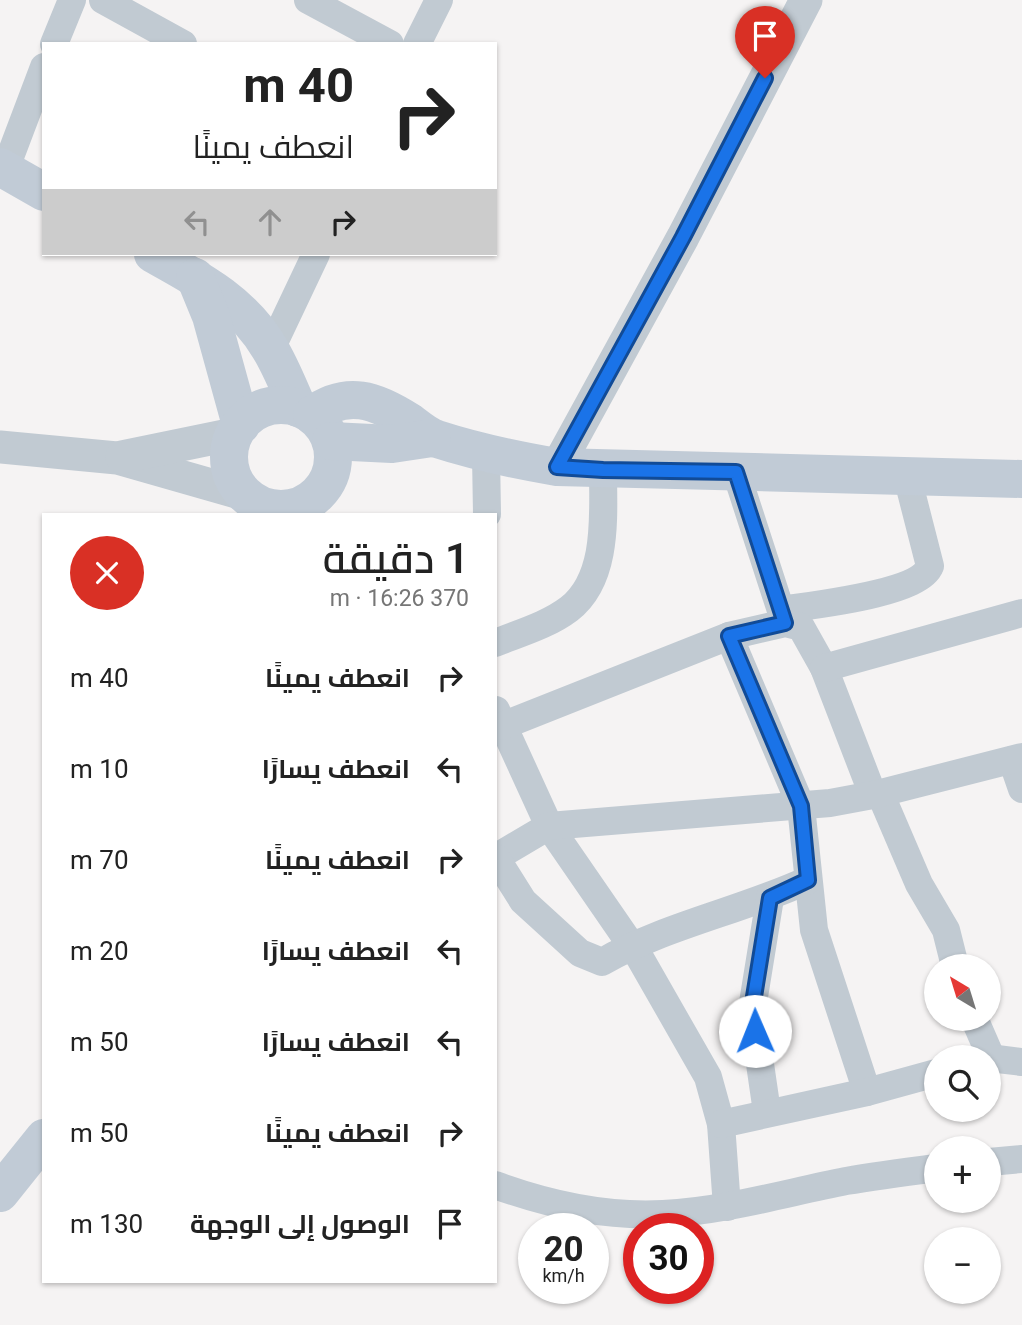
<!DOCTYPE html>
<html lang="ar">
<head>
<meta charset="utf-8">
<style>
	:root { --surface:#fff; --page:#f2f2f2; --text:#222; --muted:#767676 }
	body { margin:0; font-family:Roboto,Cairo,sans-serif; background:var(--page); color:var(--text); direction:rtl; height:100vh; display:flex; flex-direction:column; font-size:26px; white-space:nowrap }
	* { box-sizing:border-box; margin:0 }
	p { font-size:23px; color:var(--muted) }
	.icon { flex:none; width:38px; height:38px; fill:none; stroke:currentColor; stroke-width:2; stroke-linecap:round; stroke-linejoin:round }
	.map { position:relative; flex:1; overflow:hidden; direction:ltr }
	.drawer { position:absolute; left:42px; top:513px; width:455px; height:770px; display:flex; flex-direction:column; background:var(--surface); border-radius:0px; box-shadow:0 2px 5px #0004; direction:rtl }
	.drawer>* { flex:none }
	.guide { position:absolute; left:42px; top:42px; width:455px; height:214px; border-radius:0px; box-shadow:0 2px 5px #0004; direction:rtl; background:#fff; color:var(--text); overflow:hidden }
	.needle { width:46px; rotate:322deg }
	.fabs { position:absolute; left:924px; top:954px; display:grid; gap:14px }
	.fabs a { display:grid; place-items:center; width:77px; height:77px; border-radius:50%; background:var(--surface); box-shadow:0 2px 5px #0004; font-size:35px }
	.speed { position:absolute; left:518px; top:1213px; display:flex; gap:14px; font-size:35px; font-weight:700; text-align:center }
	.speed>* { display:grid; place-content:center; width:91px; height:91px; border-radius:50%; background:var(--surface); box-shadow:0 2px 5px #0004; line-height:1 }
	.speed small { font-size:18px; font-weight:400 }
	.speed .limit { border:10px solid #d22; background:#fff; color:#111 }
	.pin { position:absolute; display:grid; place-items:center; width:60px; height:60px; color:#fff; margin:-72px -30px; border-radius:50% 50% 50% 0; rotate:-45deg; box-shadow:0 0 7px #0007 }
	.pin .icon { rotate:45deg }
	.me { position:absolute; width:77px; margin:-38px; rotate:359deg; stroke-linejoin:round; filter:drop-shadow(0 0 5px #0008) }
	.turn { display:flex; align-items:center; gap:24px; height:147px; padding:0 28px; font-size:32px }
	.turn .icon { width:91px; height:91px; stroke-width:2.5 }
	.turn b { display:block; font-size:49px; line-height:60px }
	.lanes { display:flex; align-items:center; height:66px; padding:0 28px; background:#0003; justify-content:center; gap:35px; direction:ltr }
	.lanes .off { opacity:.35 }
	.round { display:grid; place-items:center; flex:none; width:74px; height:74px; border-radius:37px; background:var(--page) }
	.headline { display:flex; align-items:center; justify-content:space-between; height:119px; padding:0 28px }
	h1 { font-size:42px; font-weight:600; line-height:52px }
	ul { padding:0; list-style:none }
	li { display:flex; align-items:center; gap:21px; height:91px; padding:0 28px }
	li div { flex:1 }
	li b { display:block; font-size:26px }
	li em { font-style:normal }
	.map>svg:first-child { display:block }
</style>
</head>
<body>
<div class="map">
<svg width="1022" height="1325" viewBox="0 0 1022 1325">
	<rect width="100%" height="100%" fill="#f5f3f3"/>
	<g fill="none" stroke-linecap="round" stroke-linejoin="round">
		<!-- minor -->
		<g stroke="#c1cad2" stroke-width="28">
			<path d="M103,0L183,44"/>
			<path d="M308,0L390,44"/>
			<path d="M54,44L72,0"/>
			<path d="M417,44L439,0"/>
			<path d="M5,170L44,67"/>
			<path d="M271,349L316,254"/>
			<path d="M486,455L487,514"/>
			<path d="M736,472L785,623"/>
			<path d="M781,610C812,605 919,594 930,566L907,476"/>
			<path d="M729,636L785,623L801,627L824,668L873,795"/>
			<path d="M495,643C520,633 548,625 569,609C609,578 603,514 603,470"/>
			<path d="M824,668L1022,613"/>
			<path d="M496,710L549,826L640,958L708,1077L721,1124L727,1207"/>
			<path d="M502,726L729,636L801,806L814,930L867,1092"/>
			<path d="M1012,760L1022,789"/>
			<path d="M880,793L919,884L946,930L955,966"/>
			<path d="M495,858L549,826L830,803L873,795L1022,757"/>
			<path d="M496,858L523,901L580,953L602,962C666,925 741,911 808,880"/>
			<path d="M974,1018L991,1057"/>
			<path d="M989,1058L1022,1062"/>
			<path d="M767,1112L752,1009L770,898"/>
			<path d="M721,1124L867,1092L936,1073"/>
			<path d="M989,1162L1022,1159"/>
			<path d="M495,1185C547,1204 607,1217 663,1214C725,1211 785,1193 846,1181C876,1176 906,1172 936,1168"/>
		</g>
		<!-- tertiary -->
		<g stroke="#c1cad2" stroke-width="33">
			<path d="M0,447L117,458L243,494"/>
			<path d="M122,457L234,434"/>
			<path d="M557,467L683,237L806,0"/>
		</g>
		<!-- secondary -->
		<g stroke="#c1cbd6" stroke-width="38">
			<path d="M0,167L44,192"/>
			<path d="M153,254C198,279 243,302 270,349C281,367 289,388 298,408"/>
			<path d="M195,277L211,316L241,425"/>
			<circle cx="281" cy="457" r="52"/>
			<path d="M312,415C347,389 376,400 410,422C418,428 427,436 437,439C477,452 516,460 557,467L1022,479"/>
			<path d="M331,441L392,444L432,438"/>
			<path d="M0,1193L44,1138"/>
		</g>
	</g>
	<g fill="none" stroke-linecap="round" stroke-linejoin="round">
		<!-- route casing -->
		<g stroke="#114b97" stroke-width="18">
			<path id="route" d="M755,1031L752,1009L770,898L808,880L801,806L729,636L785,623L736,472L603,470L557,467L683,237L765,78"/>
		</g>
		<!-- route -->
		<use href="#route" stroke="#1a73e8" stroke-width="12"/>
	</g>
</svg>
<div class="fabs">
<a><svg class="needle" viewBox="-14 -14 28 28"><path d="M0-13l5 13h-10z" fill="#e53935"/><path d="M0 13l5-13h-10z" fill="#767676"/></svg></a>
<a><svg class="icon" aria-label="search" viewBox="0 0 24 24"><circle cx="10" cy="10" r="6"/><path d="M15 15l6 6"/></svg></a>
<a>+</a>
<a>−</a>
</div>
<div class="speed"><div>20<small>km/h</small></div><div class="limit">30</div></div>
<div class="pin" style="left:765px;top:78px;background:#d93025"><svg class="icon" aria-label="arrive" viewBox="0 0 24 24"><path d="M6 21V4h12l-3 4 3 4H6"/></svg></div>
<svg class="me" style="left:755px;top:1031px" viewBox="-20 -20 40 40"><circle r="19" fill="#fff"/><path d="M0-13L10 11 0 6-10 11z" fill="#1a73e8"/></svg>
<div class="guide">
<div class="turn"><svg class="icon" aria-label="right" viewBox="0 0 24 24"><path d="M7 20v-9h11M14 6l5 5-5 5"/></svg><div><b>40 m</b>انعطف يمينًا</div></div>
<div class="lanes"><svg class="icon off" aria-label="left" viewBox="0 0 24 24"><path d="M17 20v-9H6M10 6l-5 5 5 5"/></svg><svg class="icon off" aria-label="ahead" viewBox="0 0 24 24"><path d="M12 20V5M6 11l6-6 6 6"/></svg><svg class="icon" aria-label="right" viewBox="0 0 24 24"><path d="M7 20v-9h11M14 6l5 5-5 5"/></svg></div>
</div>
<section class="drawer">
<div class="headline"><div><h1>1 دقيقة</h1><p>370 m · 16:26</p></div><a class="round" style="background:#d93025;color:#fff"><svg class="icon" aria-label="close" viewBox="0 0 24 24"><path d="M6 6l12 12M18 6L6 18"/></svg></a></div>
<ul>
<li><svg class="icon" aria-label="right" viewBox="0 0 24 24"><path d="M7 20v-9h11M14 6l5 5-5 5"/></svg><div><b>انعطف يمينًا</b></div><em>40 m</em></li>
<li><svg class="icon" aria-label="left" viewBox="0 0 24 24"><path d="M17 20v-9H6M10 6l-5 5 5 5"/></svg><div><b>انعطف يسارًا</b></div><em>10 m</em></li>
<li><svg class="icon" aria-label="right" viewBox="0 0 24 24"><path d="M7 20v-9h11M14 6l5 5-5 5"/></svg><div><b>انعطف يمينًا</b></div><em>70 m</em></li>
<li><svg class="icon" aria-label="left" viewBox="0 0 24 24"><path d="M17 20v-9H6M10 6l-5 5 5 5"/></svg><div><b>انعطف يسارًا</b></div><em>20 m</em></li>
<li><svg class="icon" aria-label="left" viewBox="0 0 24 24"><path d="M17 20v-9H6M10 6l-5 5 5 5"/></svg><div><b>انعطف يسارًا</b></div><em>50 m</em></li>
<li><svg class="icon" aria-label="right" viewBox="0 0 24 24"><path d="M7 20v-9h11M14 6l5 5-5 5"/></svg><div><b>انعطف يمينًا</b></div><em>50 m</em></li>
<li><svg class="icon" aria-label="arrive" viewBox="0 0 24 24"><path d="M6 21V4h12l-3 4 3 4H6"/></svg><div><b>الوصول إلى الوجهة</b></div><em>130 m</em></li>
</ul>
</section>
</div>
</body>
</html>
